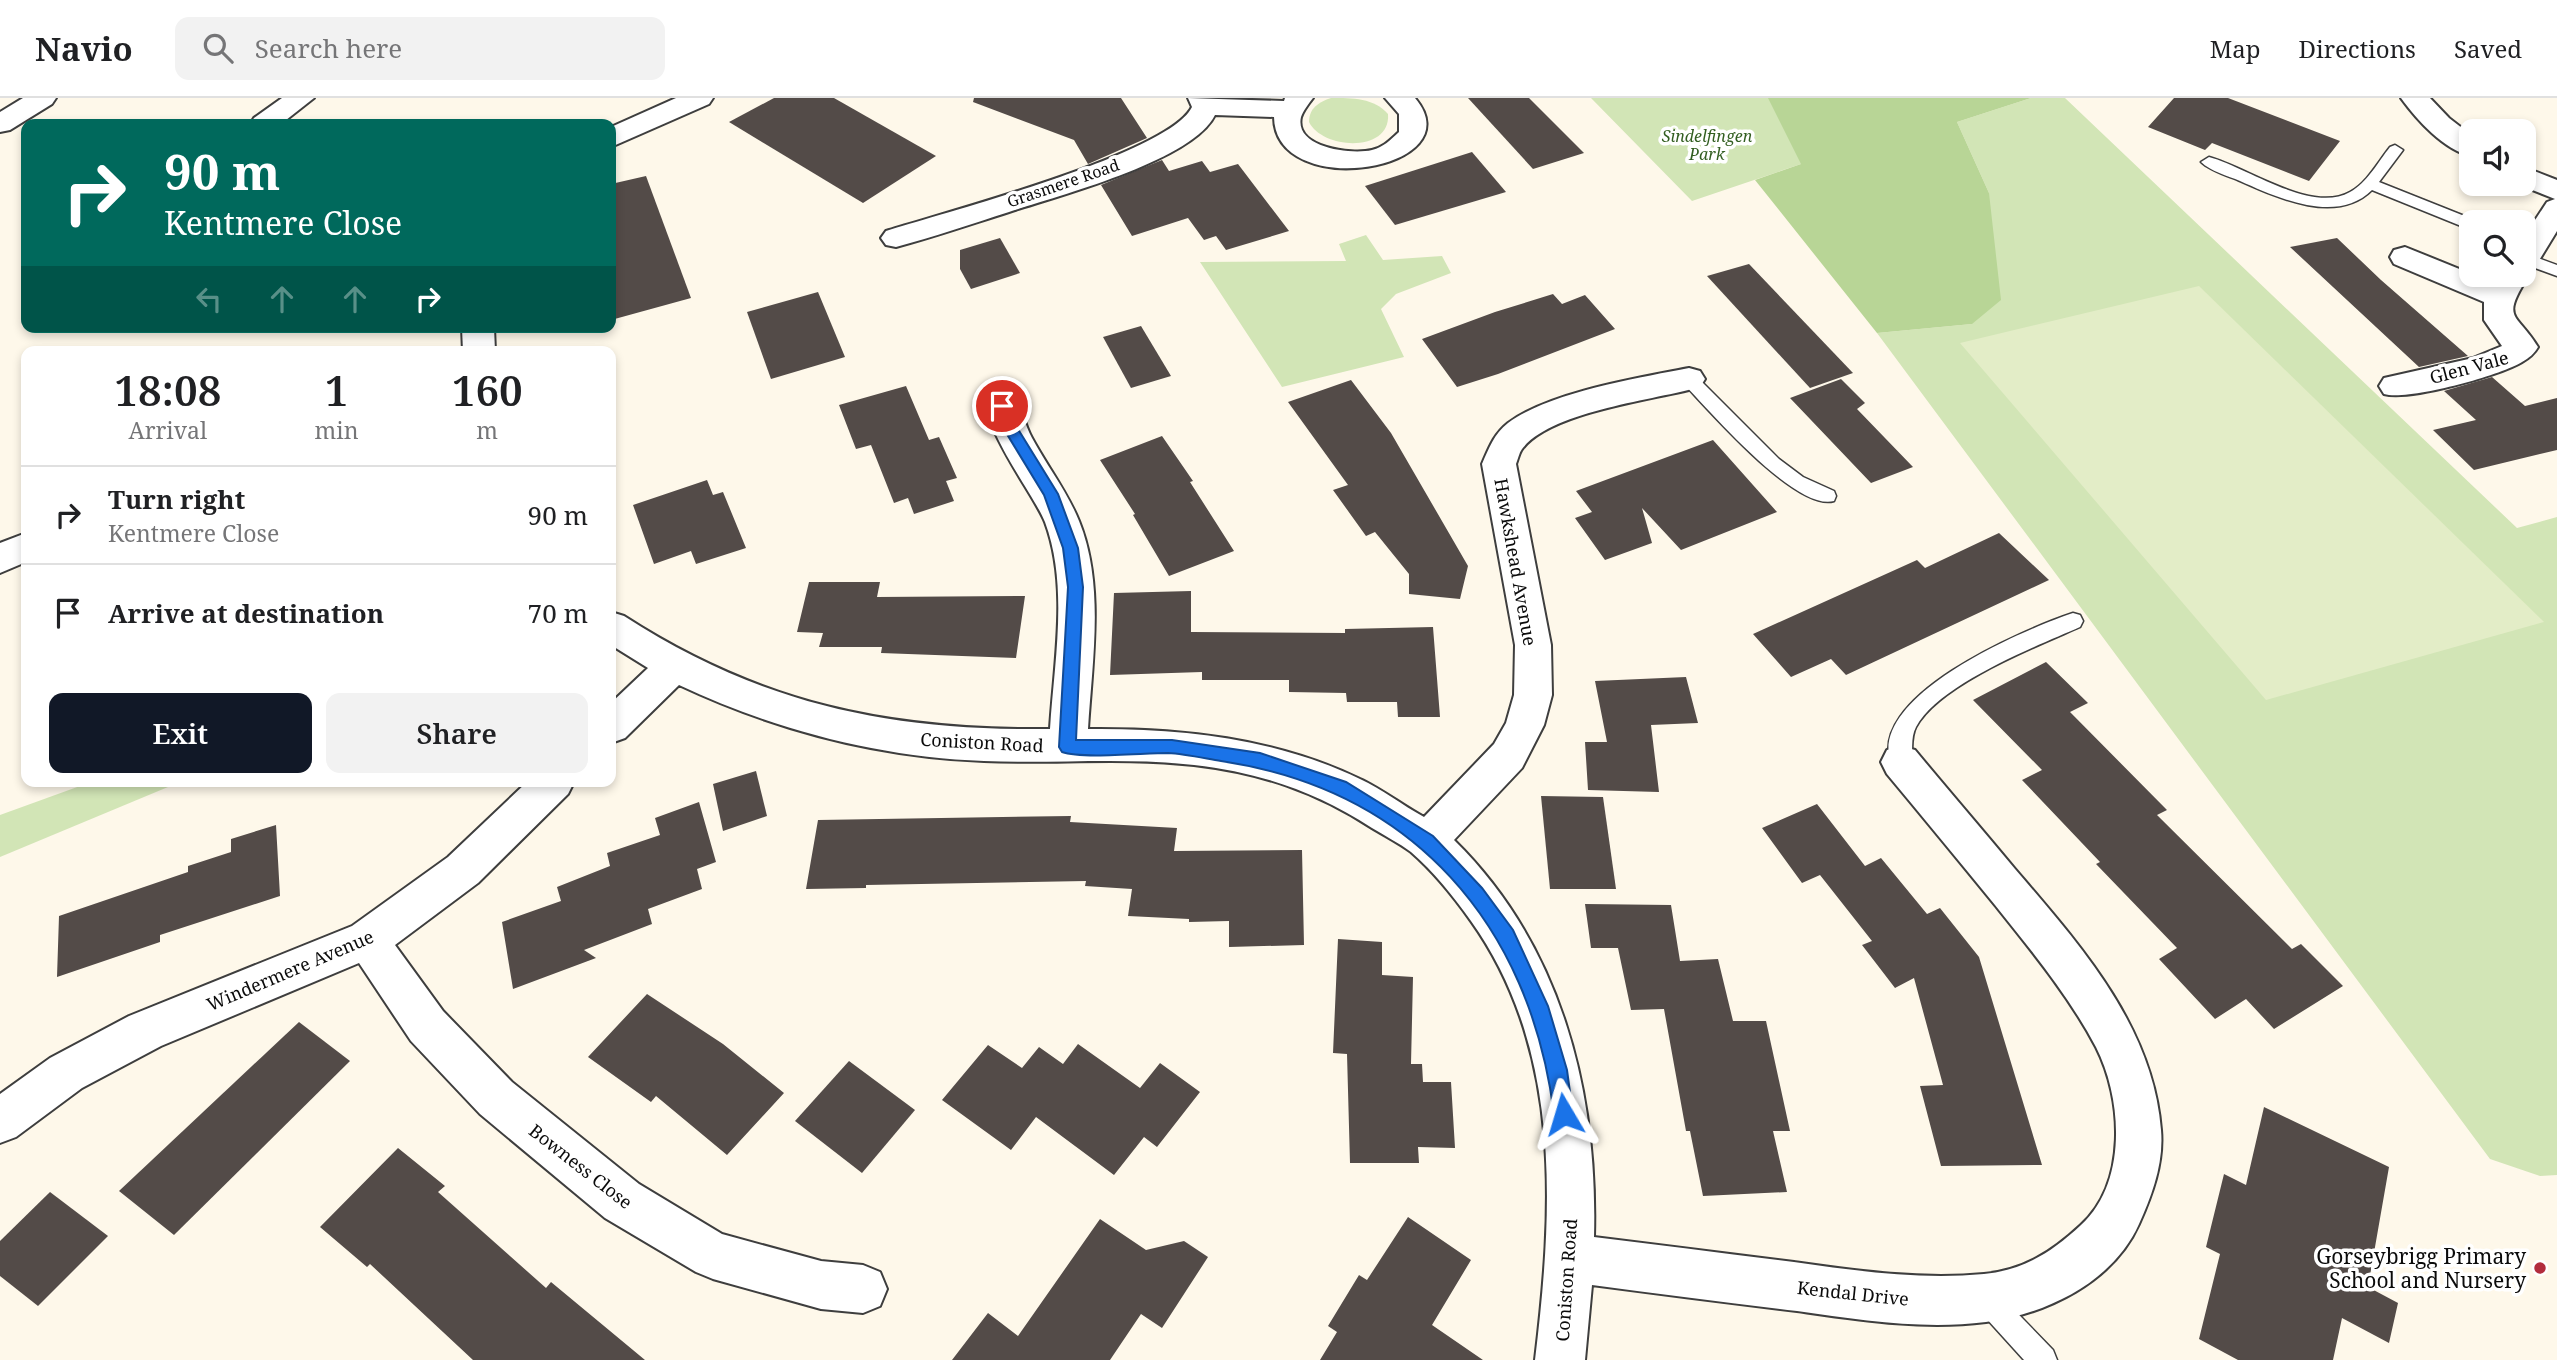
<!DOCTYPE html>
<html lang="en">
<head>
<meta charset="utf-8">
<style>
	:root { --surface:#fff; --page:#f2f2f2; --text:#202124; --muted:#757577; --line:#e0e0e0; --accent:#111827 }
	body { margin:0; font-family:"Noto Serif",serif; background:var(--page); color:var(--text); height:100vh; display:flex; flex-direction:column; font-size:26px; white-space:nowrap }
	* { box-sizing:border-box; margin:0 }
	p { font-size:23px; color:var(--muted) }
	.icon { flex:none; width:38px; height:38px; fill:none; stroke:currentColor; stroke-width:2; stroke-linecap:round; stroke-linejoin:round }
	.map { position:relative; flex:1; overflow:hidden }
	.details { position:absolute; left:21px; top:248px; width:595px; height:441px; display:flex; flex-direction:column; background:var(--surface); border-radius:14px; box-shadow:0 4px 10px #0003 }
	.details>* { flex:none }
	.banner { position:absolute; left:21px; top:21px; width:595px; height:214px; border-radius:14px; box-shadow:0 4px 10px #0003; background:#00695c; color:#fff; overflow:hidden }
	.controls { position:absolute; left:2459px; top:21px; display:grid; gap:14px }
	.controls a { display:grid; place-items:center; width:77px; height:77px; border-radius:14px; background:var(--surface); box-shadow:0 4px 10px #0003; font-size:35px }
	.pin { position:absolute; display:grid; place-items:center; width:60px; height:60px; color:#fff; margin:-30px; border:4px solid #fff; border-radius:50%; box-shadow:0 2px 7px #0007 }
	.me { position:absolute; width:77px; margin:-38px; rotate:353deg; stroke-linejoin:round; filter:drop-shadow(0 0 5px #0008) }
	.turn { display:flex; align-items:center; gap:24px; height:147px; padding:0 28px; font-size:32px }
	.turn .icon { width:91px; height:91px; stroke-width:2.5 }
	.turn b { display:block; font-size:49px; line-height:60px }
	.lanes { display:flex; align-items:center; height:66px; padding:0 28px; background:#0003; justify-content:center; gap:35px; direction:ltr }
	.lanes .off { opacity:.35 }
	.eta { display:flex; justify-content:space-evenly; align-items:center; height:119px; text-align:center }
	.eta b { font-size:42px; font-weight:600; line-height:49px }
	.action { display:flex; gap:14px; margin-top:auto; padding:14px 28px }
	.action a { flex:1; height:80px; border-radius:14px; background:var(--accent); color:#fff; font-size:28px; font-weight:600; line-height:80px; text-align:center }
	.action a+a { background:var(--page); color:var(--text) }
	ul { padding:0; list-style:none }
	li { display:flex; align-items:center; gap:21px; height:98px; padding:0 28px; border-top:2px solid var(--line) }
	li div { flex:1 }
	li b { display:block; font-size:26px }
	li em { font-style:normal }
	header { display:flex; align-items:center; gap:42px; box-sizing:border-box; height:98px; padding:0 35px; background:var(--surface); border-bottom:2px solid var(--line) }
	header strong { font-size:33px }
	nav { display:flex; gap:38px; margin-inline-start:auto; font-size:24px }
	.search { width:490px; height:63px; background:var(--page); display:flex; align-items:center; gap:18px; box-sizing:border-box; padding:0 24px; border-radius:14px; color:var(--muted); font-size:26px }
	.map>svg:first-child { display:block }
</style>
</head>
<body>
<header>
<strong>Navio</strong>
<div class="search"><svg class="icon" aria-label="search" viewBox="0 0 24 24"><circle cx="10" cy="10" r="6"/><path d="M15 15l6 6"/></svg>Search here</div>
<nav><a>Map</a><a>Directions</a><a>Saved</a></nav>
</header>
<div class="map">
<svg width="2557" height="1262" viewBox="0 0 2557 1262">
	<rect width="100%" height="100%" fill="#fef8ea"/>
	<!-- green -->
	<g fill="#d2e5b6">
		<path d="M1331,0C1353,0 1374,0 1388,16C1391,55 1323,52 1309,24C1309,10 1319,4 1331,0Z"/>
		<path d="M1591,0H2025L1801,66L1692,103Z"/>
		<path d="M2031,0H2065L2517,430L2557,419V1077L2540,1078L2490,1061L1877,235L1972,226L1989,95L1957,24Z"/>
		<path d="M1366,137L1383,162L1442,158L1451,175L1396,196L1381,211L1404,259L1282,289L1200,164L1346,163L1339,146Z"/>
		<path d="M91,684H180L0,759V717Z"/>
	</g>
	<!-- forest -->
	<path fill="#b8d596" d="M1768,0H2031L1957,24L1989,95L2001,202L1972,226L1877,235L1755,82L1801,66Z"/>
	<!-- pitch -->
	<path fill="#e3edc7" d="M2199,188L2544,524L2266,602L1960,245Z"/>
	<!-- building -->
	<g fill="#534b48">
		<path d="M774,0H834L936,58L863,105L729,24Z"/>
		<path d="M974,0H1121L1147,40L1088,66L1074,42L973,4Z"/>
		<path d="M1468,0H1529L1584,55L1533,71Z"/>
		<path d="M2174,0H2228L2340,43L2309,83L2212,45L2205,52L2148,29Z"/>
		<path d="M1472,54L1506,94L1395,127L1365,88Z"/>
		<path d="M1162,62L1169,73L1202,63L1210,74L1238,66L1289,133L1226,152L1216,138L1204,142L1188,120L1132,138L1101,87Z"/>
		<path d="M646,78L691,200L611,222V86Z"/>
		<path d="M1000,140L1020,175L971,191L960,171V152Z"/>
		<path d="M2337,140L2381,182L2468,258L2419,269L2290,149Z"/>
		<path d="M1749,166L1853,275L1810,290L1707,178Z"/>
		<path d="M818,194L845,259L771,281L747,214Z"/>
		<path d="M1553,196L1562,206L1585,197L1615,231L1498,276L1457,289L1422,241L1495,214Z"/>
		<path d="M1141,228L1171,278L1131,290L1103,239Z"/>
		<path d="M2492,279L2525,308L2557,300V352L2474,372L2433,332L2476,322L2444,293Z"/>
		<path d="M1841,281L1865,305L1857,311L1913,369L1871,385L1790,300Z"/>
		<path d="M1351,282L1391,335L1468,468L1460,501L1409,496V476L1375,434L1366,438L1333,392L1348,387L1288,304Z"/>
		<path d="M906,288L929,342L939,339L957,380L946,383L954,403L914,416L908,400L894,405L871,347L856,351L839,307Z"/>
		<path d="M1162,338L1193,383L1190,384L1234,453L1169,478L1133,417L1135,416L1100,362Z"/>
		<path d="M1713,342L1777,414L1681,452L1642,410L1652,445L1605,462L1575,420L1592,414L1576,393Z"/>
		<path d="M707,382L713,397L723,394L746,450L696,466L691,453L654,466L633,407Z"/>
		<path d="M1999,435L2049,482L1846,577L1831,561L1791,579L1753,536L1917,462L1925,470Z"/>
		<path d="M809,484H880L877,499L1025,498L1016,560L881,555L882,549H819L823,535L797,534Z"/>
		<path d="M1191,493V534L1345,535V531L1433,529L1440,619H1398L1397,604H1347L1346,595L1289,594V582H1202V574L1110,577L1114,495Z"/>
		<path d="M2046,564L2088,605L2070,614L2167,712L2157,717L2292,851L2301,846L2343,888L2274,931L2246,901L2215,921L2159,861L2177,850L2096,766L2100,764L2022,682L2042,672L1973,602Z"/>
		<path d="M1686,579L1698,625L1651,627L1659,694L1588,692L1585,644H1607L1595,583Z"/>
		<path d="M756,673L767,718L723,733L713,686Z"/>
		<path d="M1541,698L1603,699L1616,791H1550Z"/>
		<path d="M699,704L716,764L697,771L702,791L648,811L652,826L584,852L596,860L513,891L502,824L561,803L557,789L610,768L607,755L660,737L655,720Z"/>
		<path d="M1817,706L1865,768L1881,760L1927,816L1940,810L1979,859L2042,1067L1941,1068L1920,988L1943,987L1914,880L1895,890L1862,847L1872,843L1820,777L1802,785L1762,730Z"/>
		<path d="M1071,718L1070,724L1177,730L1174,753L1302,752L1304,847L1229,849V823L1189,824V821L1128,818L1132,791L1085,788L1086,783L866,787V790L806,791L818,722Z"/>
		<path d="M276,727L280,798L160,837V844L57,879L59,818L188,774V768L231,754V741Z"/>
		<path d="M1585,806L1671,807L1680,863L1718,861L1733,923H1766L1790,1033H1773L1787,1094L1703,1098L1690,1033H1686L1664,911L1631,912L1618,850H1591Z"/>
		<path d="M1338,841L1382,844V877L1413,879L1411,966H1422L1423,984H1451L1455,1050L1418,1049L1419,1065H1350L1347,956L1333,955Z"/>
		<path d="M647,896L723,946L784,995L727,1057L656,998L651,1004L588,959Z"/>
		<path d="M299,924L350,963L174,1137L119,1093Z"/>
		<path d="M1078,946L1140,990L1160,965L1200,994L1157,1049L1144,1039L1114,1077L1036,1019L1011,1052L942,1002L988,947L1022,970L1039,949L1063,966Z"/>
		<path d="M849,963L915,1012L862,1075L795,1023Z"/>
		<path d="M2264,1009L2389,1069L2368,1189L2398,1205L2389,1245L2342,1220L2333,1262H2238L2199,1241L2220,1156L2206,1149L2224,1076L2246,1087Z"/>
		<path d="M398,1050L445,1088L438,1094L546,1190L551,1184L645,1262H473L370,1166L367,1169L320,1129Z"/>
		<path d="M50,1094L108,1138L38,1208L0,1178V1143Z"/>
		<path d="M1408,1119L1471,1162L1432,1227L1483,1262H1320L1337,1234L1328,1228L1359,1177L1367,1182Z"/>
		<path d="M1100,1121L1146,1152L1184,1143L1208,1159L1162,1230L1141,1216L1110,1262H952L988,1215L1018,1238Z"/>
	</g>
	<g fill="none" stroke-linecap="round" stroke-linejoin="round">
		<!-- service casing -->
		<g stroke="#3e3e3e" stroke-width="3">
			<g id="service">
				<path d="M2395,47L2403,52L2379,84L2477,123L2471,124V132L2372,92C2337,127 2278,100 2240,83C2228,78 2210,73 2201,64L2209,59C2247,69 2311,116 2350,94C2367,85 2378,64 2390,49Z"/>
				<path d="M2524,155L2557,167V178L2524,166Z"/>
				<path d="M1689,275L1695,277L1779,361L1803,379L1834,393L1836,398L1834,403C1796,414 1709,312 1683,285L1680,281L1683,277Z"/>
				<path d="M2073,515L2080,517L2083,523L2080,529C2037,548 1939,586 1916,629C1909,642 1915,658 1909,670L1901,673L1893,670C1859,601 2025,531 2073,515Z"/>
				<path d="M1985,1187L1994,1191L2053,1252L2057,1262H2024L1976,1209L1972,1200L1976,1191Z"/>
			</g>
		</g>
		<!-- minor casing -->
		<g stroke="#3e3e3e" stroke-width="4">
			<g id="minor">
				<path d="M282,0H314L281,26H250L254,20Z"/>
				<path d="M676,0H713L709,6L611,49V29Z"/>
				<path d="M1188,0L1284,3L1285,0H1313C1309,5 1303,13 1301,19C1294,50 1352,57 1372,52C1384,49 1390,42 1399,34V16L1385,0H1415C1476,72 1275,105 1274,19L1215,17C1193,63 1057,98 1009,114C971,126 934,139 896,149L886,147L881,140L886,133C943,115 1169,56 1192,9Z"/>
				<path d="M2401,0H2430L2449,20L2471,37V58C2444,52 2417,22 2401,0Z"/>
				<path d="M2524,69L2557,82V133L2535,169L2525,171L2529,177C2500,223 2516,213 2538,249C2534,256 2529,260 2522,264C2499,278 2408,303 2384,296L2379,288L2384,280L2473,260L2502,248L2484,222V204L2394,166L2390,159L2394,152L2405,149L2494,185L2499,177H2524V139L2547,104L2555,101L2517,86H2524Z"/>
				<path d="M462,229H494L495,254H463Z"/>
				<path d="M1689,270L1700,273L1705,281L1700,289C1655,302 1551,313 1522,351C1519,355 1518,361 1516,366L1551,547L1552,597L1544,627L1522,670L1454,742C1561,847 1598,993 1594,1139C1661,1147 1727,1156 1794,1164C1858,1173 1920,1182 1984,1176C2024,1172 2052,1154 2081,1127C2127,1085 2123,1002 2096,949C2069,898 2031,852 1995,807C1959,763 1923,719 1887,676L1881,664L1887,652L1901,648L1915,652C1948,692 1982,731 2015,771C2080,847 2153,928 2161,1032C2164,1065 2152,1097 2139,1126C2113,1184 2047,1216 1986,1224C1923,1232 1860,1222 1797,1213C1729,1205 1660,1196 1592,1187L1585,1262H1535C1553,1113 1563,952 1471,823C1454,799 1434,774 1411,754C1399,745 1385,738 1372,730C1315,693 1261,675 1194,667C1123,659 1054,666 984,663C878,659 775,632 679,587L625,640L611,645V605L648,570L611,547V514L624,518C760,606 889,633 1050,631C1054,565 1069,488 1045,424C1033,394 972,319 990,290L1001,287L1012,290C1021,305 1023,324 1032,340C1047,368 1067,393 1079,423C1105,487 1092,564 1088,631C1181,630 1275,640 1360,681C1382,691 1402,707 1424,719L1494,646L1506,625L1514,597L1515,547L1482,366C1489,350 1494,336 1508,325C1550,294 1638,280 1689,270Z"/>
				<path d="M26,435V464L0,475V445Z"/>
				<path d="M527,684H574L568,696L478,785L395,847L443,913L512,984L639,1086L722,1136L821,1163L863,1167L880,1174L887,1191L880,1208L863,1215L821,1211L713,1181L696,1174L605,1120L480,1016L411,943L359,865L161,948L82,990L16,1039L0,1045V996L50,960L129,918L352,828L448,759Z"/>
			</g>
		</g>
		<!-- tertiary casing -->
		<g stroke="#3e3e3e" stroke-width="4">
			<path id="tertiary" d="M23,0H56L52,6L10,32L0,34V14Z"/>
		</g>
		<!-- service -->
		<use href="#service" fill="#fff" fill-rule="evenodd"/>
		<!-- minor -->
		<use href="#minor" fill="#fff" fill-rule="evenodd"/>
		<!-- tertiary -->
		<use href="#tertiary" fill="#fff" fill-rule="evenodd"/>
	</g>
	<!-- route -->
	<path fill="#1a73e8" stroke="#114b97" stroke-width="2" d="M1002,303L1006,305L1013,323L1058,396L1078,450L1083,489L1076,642H1172L1260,655L1346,684L1433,738L1482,790L1513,832L1548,908L1567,972L1573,1016L1570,1022L1564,1025L1557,1022L1554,1016C1530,826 1413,692 1221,663C1203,660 1185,656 1168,655C1143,655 1082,661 1062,654L1059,649L1068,489L1063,450L1044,397L999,323L995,308Z"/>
	<!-- markers -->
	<circle fill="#b22c3d" stroke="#fff" stroke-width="2.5" cx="2540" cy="1170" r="7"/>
	<g text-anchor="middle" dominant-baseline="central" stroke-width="7" stroke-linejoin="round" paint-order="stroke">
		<!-- far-park labels -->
		<g font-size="16" font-style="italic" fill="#325e20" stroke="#fff">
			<text x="1707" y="38">Sindelfingen<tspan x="1707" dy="18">Park</tspan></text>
		</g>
		<!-- far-street labels -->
		<g font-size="16" fill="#0b0b0b" stroke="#fff">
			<text transform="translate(1063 85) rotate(-19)">Grasmere Road</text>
		</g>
		<!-- street labels -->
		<g font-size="18" fill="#0b0b0b" stroke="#fff">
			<text transform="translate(2469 269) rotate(-15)">Glen Vale</text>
			<text transform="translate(1516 464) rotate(80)">Hawkshead Avenue</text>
			<text transform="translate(982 644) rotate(3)">Coniston Road</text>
			<text transform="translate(290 872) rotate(-23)">Windermere Avenue</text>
			<text transform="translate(581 1068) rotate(38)">Bowness Close</text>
			<text transform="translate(1566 1182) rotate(-86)">Coniston Road</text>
			<text transform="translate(1853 1195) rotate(6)">Kendal Drive</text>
		</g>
		<!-- near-poi labels -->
		<g font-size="21" fill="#0b0b0b" stroke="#fff" text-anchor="end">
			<text x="2526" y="1158">Gorseybrigg Primary<tspan x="2526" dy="24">School and Nursery</tspan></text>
		</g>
	</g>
</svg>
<div class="controls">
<a><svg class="icon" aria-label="sound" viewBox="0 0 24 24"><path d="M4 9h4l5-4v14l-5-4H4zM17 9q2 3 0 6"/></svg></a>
<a><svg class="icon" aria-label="search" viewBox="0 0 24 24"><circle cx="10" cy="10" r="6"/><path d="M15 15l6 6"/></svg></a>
</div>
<div class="pin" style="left:1002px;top:308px;background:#d93025"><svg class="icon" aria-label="arrive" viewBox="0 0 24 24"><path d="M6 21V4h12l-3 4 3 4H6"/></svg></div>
<svg class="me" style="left:1564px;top:1016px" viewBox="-20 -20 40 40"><path d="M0-17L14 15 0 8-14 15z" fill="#1a73e8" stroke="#fff" stroke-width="4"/></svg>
<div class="banner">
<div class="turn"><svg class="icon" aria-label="right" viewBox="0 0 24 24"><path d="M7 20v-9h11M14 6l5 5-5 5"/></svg><div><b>90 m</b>Kentmere Close</div></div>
<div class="lanes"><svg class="icon off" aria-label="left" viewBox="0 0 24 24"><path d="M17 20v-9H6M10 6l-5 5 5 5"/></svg><svg class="icon off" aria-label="ahead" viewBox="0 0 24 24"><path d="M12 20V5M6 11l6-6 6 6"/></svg><svg class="icon off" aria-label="ahead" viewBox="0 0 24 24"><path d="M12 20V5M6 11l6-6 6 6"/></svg><svg class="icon" aria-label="right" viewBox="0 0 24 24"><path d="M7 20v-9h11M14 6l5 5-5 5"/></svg></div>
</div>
<section class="details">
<div class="eta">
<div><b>18:08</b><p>Arrival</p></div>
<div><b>1</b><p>min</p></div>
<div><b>160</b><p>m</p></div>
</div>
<ul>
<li><svg class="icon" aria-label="right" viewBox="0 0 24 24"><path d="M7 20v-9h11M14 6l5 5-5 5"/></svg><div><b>Turn right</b><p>Kentmere Close</p></div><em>90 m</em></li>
<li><svg class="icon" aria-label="arrive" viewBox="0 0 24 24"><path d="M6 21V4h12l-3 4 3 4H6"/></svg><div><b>Arrive at destination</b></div><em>70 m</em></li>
</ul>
<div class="action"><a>Exit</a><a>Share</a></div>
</section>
</div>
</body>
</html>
